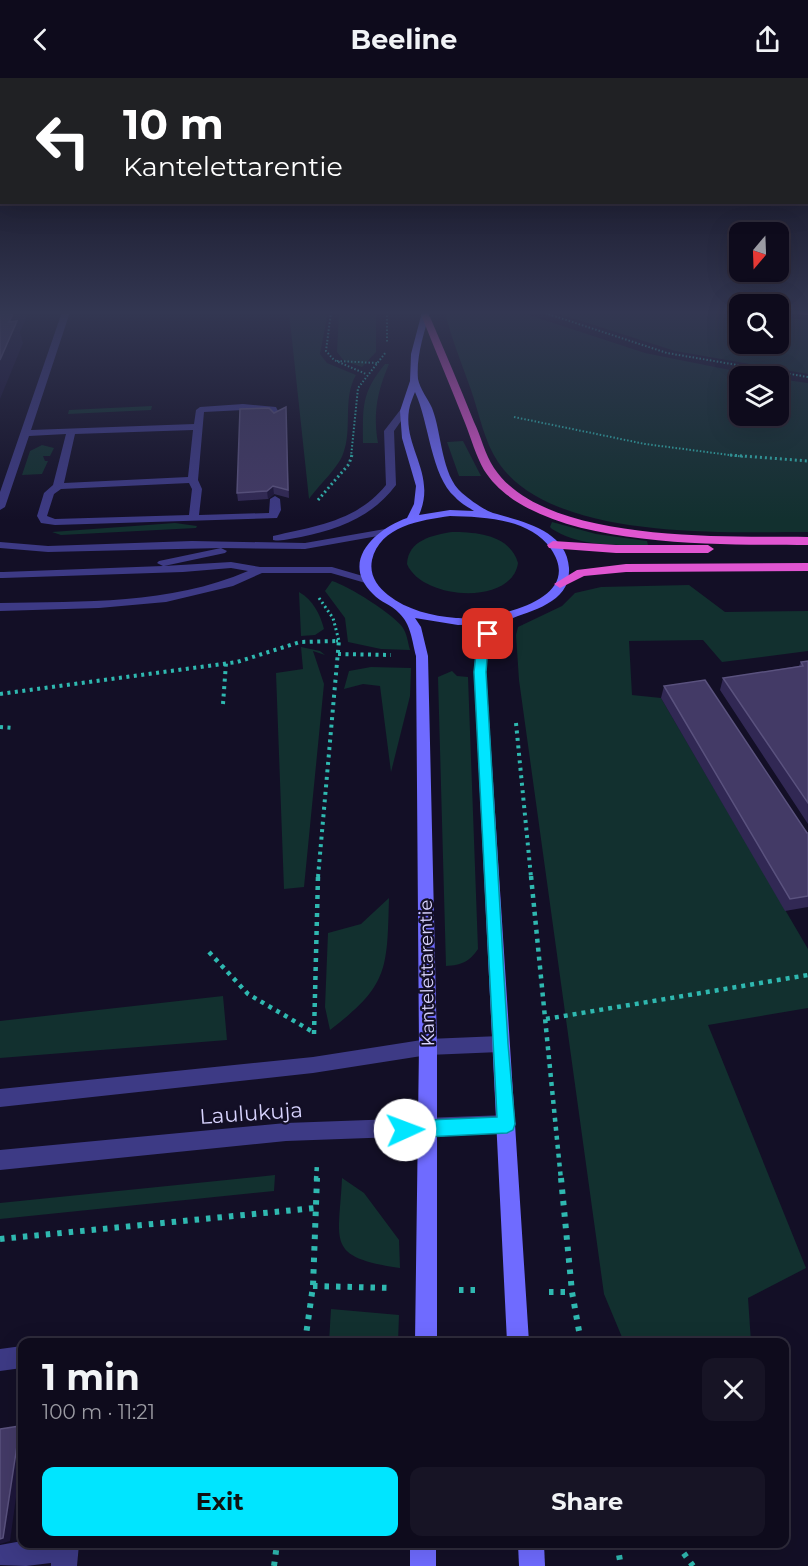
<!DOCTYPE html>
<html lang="en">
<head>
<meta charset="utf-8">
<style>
	:root { --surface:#0e0b1c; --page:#171425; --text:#f1f3f6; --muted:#9b9ba3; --line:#2e2b3b; --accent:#00e5ff }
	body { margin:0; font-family:Montserrat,sans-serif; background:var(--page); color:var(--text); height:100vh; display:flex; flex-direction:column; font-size:22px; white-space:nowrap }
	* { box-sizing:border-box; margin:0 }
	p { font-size:20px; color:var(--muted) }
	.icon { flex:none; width:33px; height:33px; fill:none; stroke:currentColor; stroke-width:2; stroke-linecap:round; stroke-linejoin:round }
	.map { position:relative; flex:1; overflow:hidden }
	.sheet { position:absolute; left:18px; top:1260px; width:771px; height:210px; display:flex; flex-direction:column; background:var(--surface); border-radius:12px; box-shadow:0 6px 24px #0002,0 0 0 2px var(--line) }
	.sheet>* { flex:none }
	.banner { position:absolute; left:0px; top:0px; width:808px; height:126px; box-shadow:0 6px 24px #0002,0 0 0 2px var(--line); background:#202124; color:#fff; overflow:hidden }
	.needle { width:39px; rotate:199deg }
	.fabs { position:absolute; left:729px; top:144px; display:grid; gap:12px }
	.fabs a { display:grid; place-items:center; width:60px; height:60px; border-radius:12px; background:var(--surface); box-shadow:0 6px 24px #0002,0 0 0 2px var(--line); font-size:30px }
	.pin { position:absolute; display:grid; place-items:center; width:51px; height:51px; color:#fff; margin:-26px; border-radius:12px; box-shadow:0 3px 9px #0006 }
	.me { position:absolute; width:66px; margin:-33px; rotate:88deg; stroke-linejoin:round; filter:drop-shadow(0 0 4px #0008) }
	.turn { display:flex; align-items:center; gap:21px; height:126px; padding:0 24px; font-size:27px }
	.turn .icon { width:78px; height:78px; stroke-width:2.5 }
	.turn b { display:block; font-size:42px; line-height:51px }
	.round { display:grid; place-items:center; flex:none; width:63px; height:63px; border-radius:12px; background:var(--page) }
	.summary { display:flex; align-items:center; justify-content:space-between; height:102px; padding:0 24px }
	h1 { font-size:36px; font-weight:700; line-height:45px }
	.cta { display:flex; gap:12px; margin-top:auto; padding:12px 24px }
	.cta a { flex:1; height:69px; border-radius:12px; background:var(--accent); color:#111; font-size:24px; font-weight:700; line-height:69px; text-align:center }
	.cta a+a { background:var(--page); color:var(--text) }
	header { display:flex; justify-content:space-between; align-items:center; height:78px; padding:0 24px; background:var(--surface); font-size:27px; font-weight:700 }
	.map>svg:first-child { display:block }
</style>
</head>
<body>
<header><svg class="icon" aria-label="back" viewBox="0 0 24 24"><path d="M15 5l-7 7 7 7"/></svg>Beeline<svg class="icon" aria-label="share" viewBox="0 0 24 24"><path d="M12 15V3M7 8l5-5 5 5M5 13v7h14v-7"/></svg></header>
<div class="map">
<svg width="808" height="1488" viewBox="0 0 808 1488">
	<rect width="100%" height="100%" fill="#130f26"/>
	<!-- green -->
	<g fill="#12302f">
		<path d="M289,234H328L320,276L327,285L356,297C342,321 353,351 343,376C338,390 318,408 309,421Z"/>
		<path d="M339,234H376V274L362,289L344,283L337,274Z"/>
		<path d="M445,234H520L645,275L760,298H740V338H778L779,301L808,305V454C724,454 551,463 498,384C484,363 479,335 471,312C462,286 451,260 445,234Z"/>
		<path d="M553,234H739L740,266H778L779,239L808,242V296L675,273Z"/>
		<path d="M385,286H389C377,314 373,335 378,365H363C363,329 361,315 385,286Z"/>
		<path d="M152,328L151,332L68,336L69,332Z"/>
		<path d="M463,363L481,398H459L447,364Z"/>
		<path d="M42,367L54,370L50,378H43L45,383H48L42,396L22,397L30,373Z"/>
		<path d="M552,444L596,456L647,463L648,467C615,467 581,469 552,451L550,449Z"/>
		<path d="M175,445L197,448L196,450L61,457L52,454Z"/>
		<path d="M452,454C477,454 510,457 518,485C512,528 422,522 407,486C408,462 433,457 452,454Z"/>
		<path d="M332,503C347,507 395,537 403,550C407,556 408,565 410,572L381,571L348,564L345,540L325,513Z"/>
		<path d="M689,507L725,534L808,533V573L722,584L703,562L629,563L632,617L661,620L808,871V930L708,947L806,1190L748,1220L751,1264H624L604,1216L519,602L516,557L518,549L562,528L575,515L601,509Z"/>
		<path d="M299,514C313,522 320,536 324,551L315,557L301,558Z"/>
		<path d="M301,569L320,573L325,577L313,573L324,606L304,809L284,811L276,595L303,591Z"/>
		<path d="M371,589L411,590L410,618L391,694L380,608L363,606L344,611L349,593Z"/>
		<path d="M452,593L457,598L468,599L478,871C469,884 462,887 446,888L438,599Z"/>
		<path d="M389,820C387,891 389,907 330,952L325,929L328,855L361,846Z"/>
		<path d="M223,918L227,962L0,980V943Z"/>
		<path d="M275,1097L274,1113L0,1141V1125Z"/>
		<path d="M342,1100L364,1115L399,1162L400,1190C325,1179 339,1165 342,1100Z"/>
		<path d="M331,1231L399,1237L398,1264H329Z"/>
	</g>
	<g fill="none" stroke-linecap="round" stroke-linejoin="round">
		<!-- path-far4 -->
		<g stroke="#2fb8b0" stroke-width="2" stroke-dasharray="1.5 2" stroke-linecap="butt">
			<path d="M331,234L326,273L334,282L366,296"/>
			<path d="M387,234V264"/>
			<path d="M542,234L667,275L808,299"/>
			<path d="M337,283L377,285"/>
			<path d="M514,339L645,366L745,379"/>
			<path d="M351,379L358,310L386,274"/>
		</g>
		<!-- path-far3 -->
		<g stroke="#2fb8b0" stroke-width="3" stroke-dasharray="2 3" stroke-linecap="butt">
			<path d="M730,377L808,383"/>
			<path d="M318,422L349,386L352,377"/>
			<path d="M319,520L333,540L339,563"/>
			<path d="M336,563H339"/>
		</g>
		<!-- path-far2 -->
		<g stroke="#2fb8b0" stroke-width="4" stroke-dasharray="3 4.5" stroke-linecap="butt">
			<path d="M338,576L391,577"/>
			<path d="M0,616L237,584L300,564L339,563"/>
			<path d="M223,626L226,585"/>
			<path d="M516,645L531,799"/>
			<path d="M0,649L13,650"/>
			<path d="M318,799L339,562"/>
		</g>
		<!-- path-far1 -->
		<g stroke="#2fb8b0" stroke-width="4.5" stroke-dasharray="4 5" stroke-linecap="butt">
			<path d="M531,798L561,1102"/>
			<path d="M209,874L248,916L313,954"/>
			<path d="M546,941L808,897"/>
			<path d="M314,956L318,798"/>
			<path d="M316,1102L317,1086"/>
		</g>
		<!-- path -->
		<g stroke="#2fb8b0" stroke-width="6" stroke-dasharray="4.5 7" stroke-linecap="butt">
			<path d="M561,1100L572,1214L581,1264"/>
			<path d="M0,1161L315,1130"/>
			<path d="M313,1208L392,1210"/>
			<path d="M459,1212H482"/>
			<path d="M549,1214H572"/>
			<path d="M305,1264L313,1208L317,1100"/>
			<path d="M617,1466L621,1488"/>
			<path d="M677,1466L693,1488"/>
			<path d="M274,1488L277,1466"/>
		</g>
		<!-- service -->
		<g fill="#3d3a85" fill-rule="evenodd">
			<path d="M62,234H70L31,352L194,346L196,332L200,329L243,326L276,329L280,337L275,340L269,333L243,332L204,334L198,402L202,411L199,437L269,435L270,421L275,418L280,421L281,432L277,440L55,447L41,445L37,438L44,415L53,407L66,356L29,358L5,429L0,432V414ZM193,352L188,399L64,405L75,356ZM189,405L192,411L189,437L55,441L47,438L54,416L61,411Z"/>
			<path d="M401,331L408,333L394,353L396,407C372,439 339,451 301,459C292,460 282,464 273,462V458C316,448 357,443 386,407L384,353Z"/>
			<path d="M385,451L390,454L389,456L305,471L221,470L227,473L225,475L164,488L231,484L260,489H332L373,501V505L369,506L331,495H262L233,508L166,524L99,530L0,533V525C84,523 169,527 248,493L231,490L183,494L3,500H0V494H3L163,488L157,485L159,483L221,470L48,474L0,470V464L48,468L192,463L305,465Z"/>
			<path d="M22,1268V1290L0,1293V1271Z"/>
			<path d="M22,1463V1466H79L77,1488H51V1485L26,1488L0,1487V1467Z"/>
		</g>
		<!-- minor -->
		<g fill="#3d3a85" fill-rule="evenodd">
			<path d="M500,958L506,960L509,966L506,972L500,974L428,977L313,995L0,1029V1011L313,979L428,961Z"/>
			<path d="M506,1037L513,1039L516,1046L513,1053L506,1055L286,1063L0,1092V1072L286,1045Z"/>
		</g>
		<!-- secondary -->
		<g fill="#6f6bff" fill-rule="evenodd">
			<path d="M422,234H430C424,255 416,279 418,301C420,311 428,321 432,330C442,355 441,397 462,415C470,422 484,432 493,435C521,443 567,452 569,490C571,525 532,532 508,542C502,545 491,560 489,567C486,574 487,586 486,594L529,1264H507L474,594L476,567L491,546L458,547L415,540L421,549L428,578L437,969V1264H415L419,969L416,578C412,563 411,546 399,535C392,527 380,524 373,516C339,483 376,451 407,440L414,426L416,408L402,360L400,333L410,303L411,276ZM415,314C429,344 431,398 455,419C460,425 468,429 474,433L450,432L419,437C437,396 403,370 409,332C410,326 413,319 415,314ZM450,438C483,439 530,440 551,471C587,524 490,542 456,540C432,538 407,532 388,517C377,508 369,497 372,482C380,448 421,442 450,438Z"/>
			<rect x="410" y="1466" width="26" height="22"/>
			<path d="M518,1466H544L545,1488H519Z"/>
		</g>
		<!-- trunk -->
		<g fill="#e055d1" fill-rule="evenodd">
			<path d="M798,234H808V237L799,236Z"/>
			<path d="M426,236L430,239C445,274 460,309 474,344C481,358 485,377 494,390C544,466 726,458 808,459V467C723,466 535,473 484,392C476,378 471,360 465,345C451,310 436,274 422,239Z"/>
			<path d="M553,463L616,467H708L714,471L708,475H616L549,470L547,467Z"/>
			<path d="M808,485V493L626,494L584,498L560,510L554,506L577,492L626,486Z"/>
		</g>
	</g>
	<!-- wall -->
	<g fill="#312854">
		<path d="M274,335L286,336L289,420L274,416L268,421L238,423L237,415Z"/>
		<path d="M808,583V746L720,612L723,600L799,588L801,584Z"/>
		<path d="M664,608L808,755V829L785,833L661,620Z"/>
	</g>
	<!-- shaded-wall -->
	<g fill="#1d163a">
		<path d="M14,234H29L20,254L23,265L0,321V282L9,244Z"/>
		<path d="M273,408L274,416L268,421L267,413Z"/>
		<path d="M20,1348L22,1350V1376L10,1463L0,1466V1461Z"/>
	</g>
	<!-- building -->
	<g fill="#433a66" stroke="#5a527e" stroke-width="1.5">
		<path d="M0,234H14L9,244L17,243L0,282Z"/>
		<path d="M286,329L288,412L273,408L267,413L237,415L240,331L269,330L274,335Z"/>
		<path d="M808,583V725L723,600L803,588L801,584Z"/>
		<path d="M705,602L807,755H808V818L790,821L664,608Z"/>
		<path d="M20,1348L3,1460L0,1461V1351Z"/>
	</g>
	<!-- sky -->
	<linearGradient id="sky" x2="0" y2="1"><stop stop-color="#0a0815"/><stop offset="0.53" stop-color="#333752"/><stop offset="1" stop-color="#333752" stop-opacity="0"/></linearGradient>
	<rect width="808" height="442" fill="url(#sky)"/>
	<!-- route -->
	<path fill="#00e5ff" stroke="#0095a6" stroke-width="1.5" d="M488,552L494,556L488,567L486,594L508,966L515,1046L513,1052L507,1055L405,1060L399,1058L397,1052L399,1046L405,1043L497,1039L474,594L477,567L484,553Z"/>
	<g text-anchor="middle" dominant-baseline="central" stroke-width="4.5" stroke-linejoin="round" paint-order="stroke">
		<!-- street labels -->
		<g font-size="18" fill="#d9d4ff" stroke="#130f26">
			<text transform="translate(427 895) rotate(-91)">Kantelettarentie</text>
		</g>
		<!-- near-street labels -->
		<g font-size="21" fill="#d9d4ff" stroke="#130f26">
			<text transform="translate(251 1035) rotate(-4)">Laulukuja</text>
		</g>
	</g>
</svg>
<div class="fabs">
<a><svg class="needle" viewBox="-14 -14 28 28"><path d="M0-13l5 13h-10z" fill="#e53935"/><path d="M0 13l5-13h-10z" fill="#9b9ba3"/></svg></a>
<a><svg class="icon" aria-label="search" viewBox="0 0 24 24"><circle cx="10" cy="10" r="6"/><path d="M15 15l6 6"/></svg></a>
<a><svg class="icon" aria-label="layers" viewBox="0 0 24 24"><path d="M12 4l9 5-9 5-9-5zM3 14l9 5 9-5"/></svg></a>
</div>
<div class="pin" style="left:488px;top:556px;background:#d93025"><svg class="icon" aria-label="arrive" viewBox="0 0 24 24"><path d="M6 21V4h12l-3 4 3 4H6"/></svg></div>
<svg class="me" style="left:405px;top:1052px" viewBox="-20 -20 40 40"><circle r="19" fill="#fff"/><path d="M0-13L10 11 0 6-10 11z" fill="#00e5ff"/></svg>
<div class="banner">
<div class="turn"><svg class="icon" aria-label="left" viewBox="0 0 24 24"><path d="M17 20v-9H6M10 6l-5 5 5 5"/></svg><div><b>10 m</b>Kantelettarentie</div></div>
</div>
<section class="sheet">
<div class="summary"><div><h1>1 min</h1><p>100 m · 11:21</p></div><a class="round"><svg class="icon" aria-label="close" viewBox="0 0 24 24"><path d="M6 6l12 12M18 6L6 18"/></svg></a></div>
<div class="cta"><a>Exit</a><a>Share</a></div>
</section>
</div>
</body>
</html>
